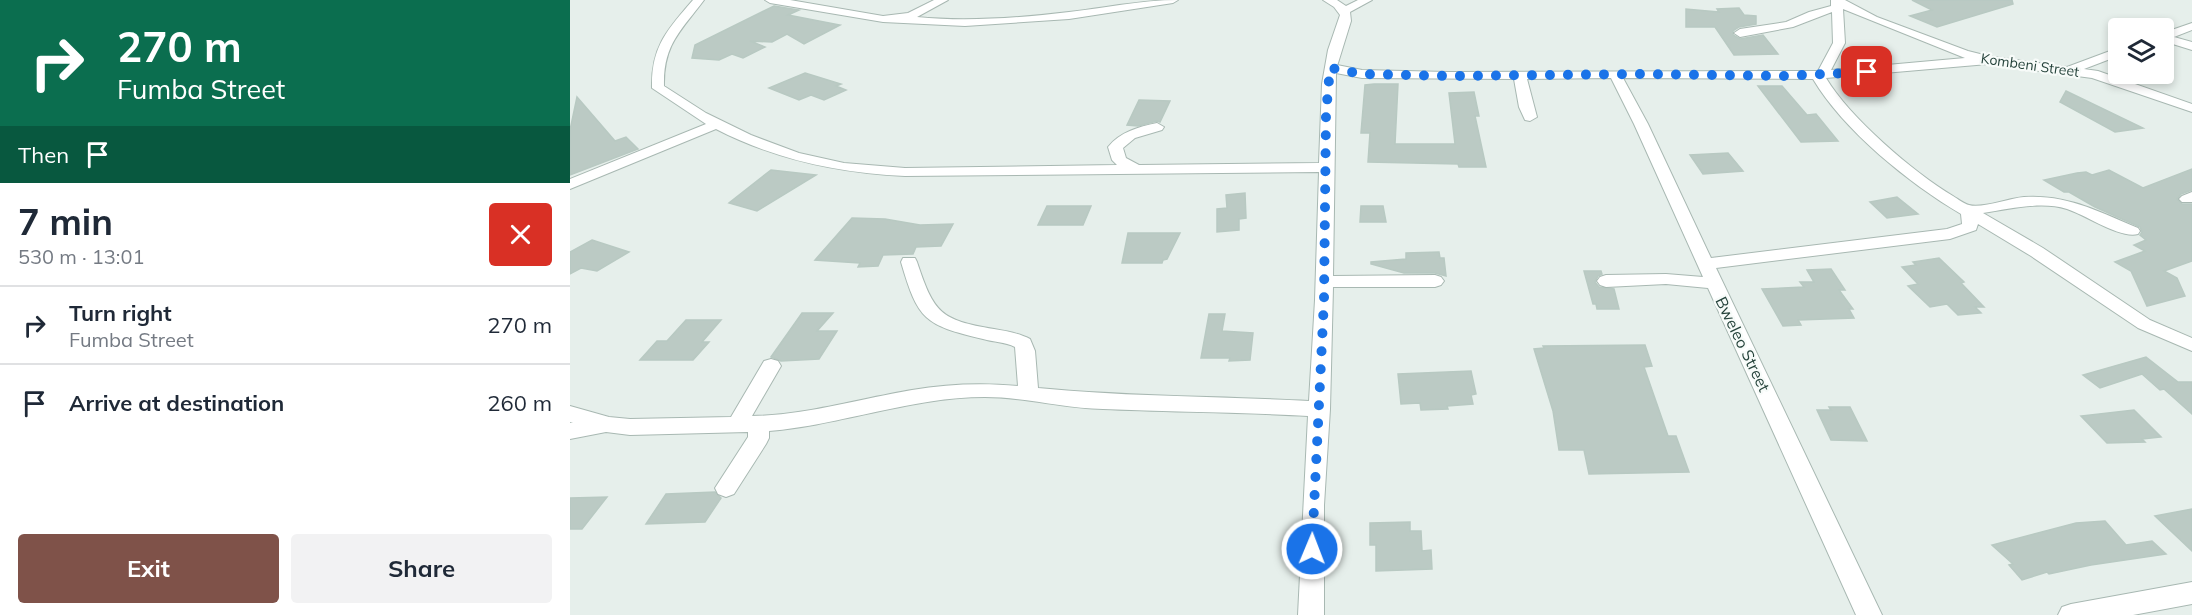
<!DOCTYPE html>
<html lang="en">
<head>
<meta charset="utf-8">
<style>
	:root { --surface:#fff; --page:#f2f2f3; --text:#1f2937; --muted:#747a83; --line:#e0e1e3; --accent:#7f5249 }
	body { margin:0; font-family:Mulish,sans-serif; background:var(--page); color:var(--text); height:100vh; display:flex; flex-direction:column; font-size:22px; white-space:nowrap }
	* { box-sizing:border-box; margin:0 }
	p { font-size:20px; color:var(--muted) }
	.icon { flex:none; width:33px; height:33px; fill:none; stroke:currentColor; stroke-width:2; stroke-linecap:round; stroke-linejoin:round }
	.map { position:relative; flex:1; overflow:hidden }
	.sheet { display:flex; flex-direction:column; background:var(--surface); width:570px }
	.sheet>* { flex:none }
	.guide { background:#0b6e4f; color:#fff; overflow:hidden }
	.tools { position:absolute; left:1538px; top:18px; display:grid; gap:12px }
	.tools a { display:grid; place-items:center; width:66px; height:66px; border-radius:6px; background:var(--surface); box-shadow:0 3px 9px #0003; font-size:30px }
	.pin { position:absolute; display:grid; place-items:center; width:51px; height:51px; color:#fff; margin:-26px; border-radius:12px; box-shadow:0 3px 9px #0006 }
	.me { position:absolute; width:66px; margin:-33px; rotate:1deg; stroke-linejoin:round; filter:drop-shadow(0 0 4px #0008) }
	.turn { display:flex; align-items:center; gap:21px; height:126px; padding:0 18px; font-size:27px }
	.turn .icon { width:78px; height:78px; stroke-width:2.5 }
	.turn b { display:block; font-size:42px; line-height:51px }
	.then { display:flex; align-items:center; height:57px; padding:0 18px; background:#0003; gap:12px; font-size:22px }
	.round { display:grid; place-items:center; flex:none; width:63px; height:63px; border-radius:6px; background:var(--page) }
	.head { display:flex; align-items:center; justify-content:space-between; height:102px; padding:0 18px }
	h1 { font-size:36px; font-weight:700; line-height:45px }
	.primary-button { display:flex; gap:12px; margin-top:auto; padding:12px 18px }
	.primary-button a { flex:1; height:69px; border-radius:6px; background:var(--accent); color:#fff; font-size:24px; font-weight:700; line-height:69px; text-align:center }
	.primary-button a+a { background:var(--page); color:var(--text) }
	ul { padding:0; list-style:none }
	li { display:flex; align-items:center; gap:18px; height:78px; padding:0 18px; border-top:2px solid var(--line) }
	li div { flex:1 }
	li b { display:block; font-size:22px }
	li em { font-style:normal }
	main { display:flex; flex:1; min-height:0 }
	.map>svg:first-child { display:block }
</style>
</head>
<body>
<main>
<section class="sheet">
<div class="guide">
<div class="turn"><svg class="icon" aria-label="right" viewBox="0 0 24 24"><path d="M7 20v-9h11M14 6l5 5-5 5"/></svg><div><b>270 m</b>Fumba Street</div></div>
<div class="then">Then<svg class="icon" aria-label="arrive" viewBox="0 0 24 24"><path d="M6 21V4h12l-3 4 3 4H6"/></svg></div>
</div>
<div class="head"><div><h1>7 min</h1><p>530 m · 13:01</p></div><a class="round" style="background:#d93025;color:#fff"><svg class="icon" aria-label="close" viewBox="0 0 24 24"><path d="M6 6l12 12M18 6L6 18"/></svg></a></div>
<ul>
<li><svg class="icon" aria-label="right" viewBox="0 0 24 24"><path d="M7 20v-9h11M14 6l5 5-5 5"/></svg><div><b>Turn right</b><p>Fumba Street</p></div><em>270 m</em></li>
<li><svg class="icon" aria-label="arrive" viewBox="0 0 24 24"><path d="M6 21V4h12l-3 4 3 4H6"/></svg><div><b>Arrive at destination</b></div><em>260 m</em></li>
</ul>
<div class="primary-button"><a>Exit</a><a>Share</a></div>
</section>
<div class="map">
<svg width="1622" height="615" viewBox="0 0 1622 615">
	<rect width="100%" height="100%" fill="#e6efeb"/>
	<!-- building -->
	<g fill="#bbcac4" stroke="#b8c9c2" stroke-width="1.5">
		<path d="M1342,0H1442L1443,4L1367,27L1340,16L1362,10Z"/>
		<path d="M204,6L229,10L218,15L270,25L234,44L217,34L202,42L180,41L195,47L173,58L162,54L149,60L122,58L125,45Z"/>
		<path d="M1169,8L1174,15L1186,16V24L1169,27L1163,31V35L1170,39L1193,35L1208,54L1164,55L1145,27H1116V9L1149,12L1147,9Z"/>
		<path d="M235,73L271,84L266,86L276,90L254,100L241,95L229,100L199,88Z"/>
		<path d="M804,84H828L825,144H885L879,93L904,92L909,116H905L916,167H889L888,164L798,162L800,133H791L795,85Z"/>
		<path d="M1188,86H1212L1237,115L1246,114L1268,141L1231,142Z"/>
		<path d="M1496,91L1573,128L1545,132L1490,102Z"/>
		<path d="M7,97L45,141L56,137L68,149L0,175V130Z"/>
		<path d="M569,100L600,101L590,122L587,121L568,126L557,125Z"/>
		<path d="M1158,153L1173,171L1133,174L1120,155Z"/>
		<path d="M1622,169V190L1611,194L1607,199L1612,204H1622V261L1594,271L1607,278L1615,296L1577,306L1561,271L1545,262L1575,251L1564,245L1576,240L1570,235L1572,232L1570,227L1525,207L1499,192H1494L1474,180L1507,173L1516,172L1522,175L1539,170L1573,188Z"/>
		<path d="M201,170L246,175L187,211L159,203Z"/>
		<path d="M675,193L676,218L669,219V230L647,232V209L657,208L656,195Z"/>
		<path d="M1327,197L1348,214L1317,218L1300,202Z"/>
		<path d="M477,206H521L513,225H468Z"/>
		<path d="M791,206H813L816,222H790Z"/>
		<path d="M282,218L315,219L350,225L383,224L371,246L346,247L343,254L313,255L308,266L288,267L290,263L245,260Z"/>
		<path d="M558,233H610L597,259L593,260L592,263H552Z"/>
		<path d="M22,240L59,252L27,271L11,268L0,274V252Z"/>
		<path d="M869,252L870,258H874L876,276L865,273H834L801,264V262L836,259V253Z"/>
		<path d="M1369,258L1394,282L1391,283L1414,307H1405L1411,313L1388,315L1377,304L1360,307L1338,286L1348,284L1332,267L1346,265L1343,262Z"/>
		<path d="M1261,269L1275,290H1269L1283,309H1279L1284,318L1228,320L1231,325L1213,326L1192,289L1234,287L1230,282H1244L1237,270Z"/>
		<path d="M1014,271H1031L1032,274L1028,276L1025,282L1029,287L1044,289L1049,309H1027L1026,304H1023Z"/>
		<path d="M232,313H263L247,331H267L249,359L211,361L201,357Z"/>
		<path d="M639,314H655L652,331L683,333L680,360L659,361L660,358H631Z"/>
		<path d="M116,320H151L132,342H139L123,360H70L87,341H97Z"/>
		<path d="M1075,345L1082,366L1074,367L1098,436H1106L1119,472L1019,474L1014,450H989L983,411L964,349L974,348L973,346Z"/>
		<path d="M1576,357L1608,382H1622V414L1594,389L1590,390L1572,374L1530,388L1513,375Z"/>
		<path d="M901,371L906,394L901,395L903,404L877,406L878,409L851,410L850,403L831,404L828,374Z"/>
		<path d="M1259,407H1280L1297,441L1261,440L1247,410H1261Z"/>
		<path d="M1564,410L1591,437L1572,439L1575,442L1537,443L1511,416Z"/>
		<path d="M145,492L151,498L135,522L76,524L96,494Z"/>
		<path d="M37,497L12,529H0V498Z"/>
		<path d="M1622,509V551L1585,516Z"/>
		<path d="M1535,521L1556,545L1582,541L1596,554L1521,565L1479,574L1477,572L1452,580L1439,565L1443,564L1422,545L1506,523Z"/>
		<path d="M840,522V531H851L852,551L861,550L862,569L806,571V545H800V523Z"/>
	</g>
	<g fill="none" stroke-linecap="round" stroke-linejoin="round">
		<!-- minor casing -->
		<g stroke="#a8b8b2" stroke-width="2">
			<g id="minor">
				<path d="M123,0H134C111,31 93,44 94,86L136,113L181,135L229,153L274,163L335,168L547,165L542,160L538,147C550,132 568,127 587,123L594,127L592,130L565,138L553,148L556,158L569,165L749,163L752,84L758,50L770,15L764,7L753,0H767L776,6L788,0H802L780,12L781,21L768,63L767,65L792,70L878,72L1248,71L1263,43L1262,12L1223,27L1170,37L1164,33L1170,29L1216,22L1239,12L1261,6V0H1275L1307,17L1398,51L1418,56L1497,67L1548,48V56L1514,69L1528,71L1622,104V112L1522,78L1418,64L1256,78C1280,118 1343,172 1383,196C1388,199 1394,204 1399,205C1411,209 1440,198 1454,197C1496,194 1530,212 1568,228L1570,231L1568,234C1550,239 1516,215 1497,209C1471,201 1440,209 1413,213L1473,248L1580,320L1622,338V351L1568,328L1461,256L1408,224L1406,230L1380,239L1146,268L1312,615H1286L1138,288L1096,284L1036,287L1030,285L1027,281L1030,277L1036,275L1096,274L1133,277L1064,124L1041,78L957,79L967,117L960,121L955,120L949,107L944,79L792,78L766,73L763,276L865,275L871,277L874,281L871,285L865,287H763L760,409L754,505V615H728L738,416C669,412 601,412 533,409C493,408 454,397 415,397C342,397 271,425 199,431V438L196,444L164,494L156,497L148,494L145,488L178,437V432L60,435L36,432L0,439V423H3L0,422V406L39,417L60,419L161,417L194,361L201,359L208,361L211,366L182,416C237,415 288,399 342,390C377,384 413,383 448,386L445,347C435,342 423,342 413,339C354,325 348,320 331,262L333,258H345L347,262C364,313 370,320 424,329C436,331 449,333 460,339L465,351L468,388C558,397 648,396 739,401L745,300L749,172L335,176C269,173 206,160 146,129L0,189V179L136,124L82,88C81,47 97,30 123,0ZM1273,9L1395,58L1261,70L1275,43ZM1053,78L1243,79C1274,131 1339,183 1391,214L1392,224L1377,229L1141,258L1078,124Z"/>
				<path d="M195,0H220L313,16L338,13L364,0H378L347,17C397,22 449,18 499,12C535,8 571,0 608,0L603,3L499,19L395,26L313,22L200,3Z"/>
				<path d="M1622,23V30L1604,37L1622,42V50L1593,41V33Z"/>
				<path d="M1622,192V202H1612L1609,199L1612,196Z"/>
			</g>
		</g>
		<!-- tertiary casing -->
		<g stroke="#a8b8b2" stroke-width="2">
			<path id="tertiary" d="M1622,582V604L1563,615H1488L1492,607L1501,604Z"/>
		</g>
		<!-- minor -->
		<use href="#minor" fill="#fff" fill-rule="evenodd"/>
		<!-- tertiary -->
		<use href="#tertiary" fill="#fff" fill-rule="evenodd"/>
	</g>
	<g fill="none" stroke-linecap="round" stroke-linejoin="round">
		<!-- route -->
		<path stroke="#1a73e8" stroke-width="10" stroke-dasharray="0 18" d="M742,549L754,300L756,114L760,68L792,74L878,76L1074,74L1213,76L1297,72"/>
	</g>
	<g text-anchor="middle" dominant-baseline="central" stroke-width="4.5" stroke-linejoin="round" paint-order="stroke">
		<!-- far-street labels -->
		<g font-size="14" fill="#24423a" stroke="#f7fbf9">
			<text transform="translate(1460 65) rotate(8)">Kombeni Street</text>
		</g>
		<!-- street labels -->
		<g font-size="16" fill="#24423a" stroke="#f7fbf9">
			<text transform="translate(1173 344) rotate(64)">Bweleo Street</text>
		</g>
	</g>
</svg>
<div class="tools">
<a><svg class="icon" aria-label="layers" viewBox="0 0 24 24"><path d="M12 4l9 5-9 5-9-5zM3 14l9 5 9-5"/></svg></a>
</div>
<div class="pin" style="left:1297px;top:72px;background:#d93025"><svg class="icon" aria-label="arrive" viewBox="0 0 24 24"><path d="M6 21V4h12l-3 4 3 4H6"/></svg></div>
<svg class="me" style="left:742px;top:549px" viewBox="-20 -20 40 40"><circle r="17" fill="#1a73e8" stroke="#fff" stroke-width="3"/><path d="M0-11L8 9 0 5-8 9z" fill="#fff"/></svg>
</div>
</main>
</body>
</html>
